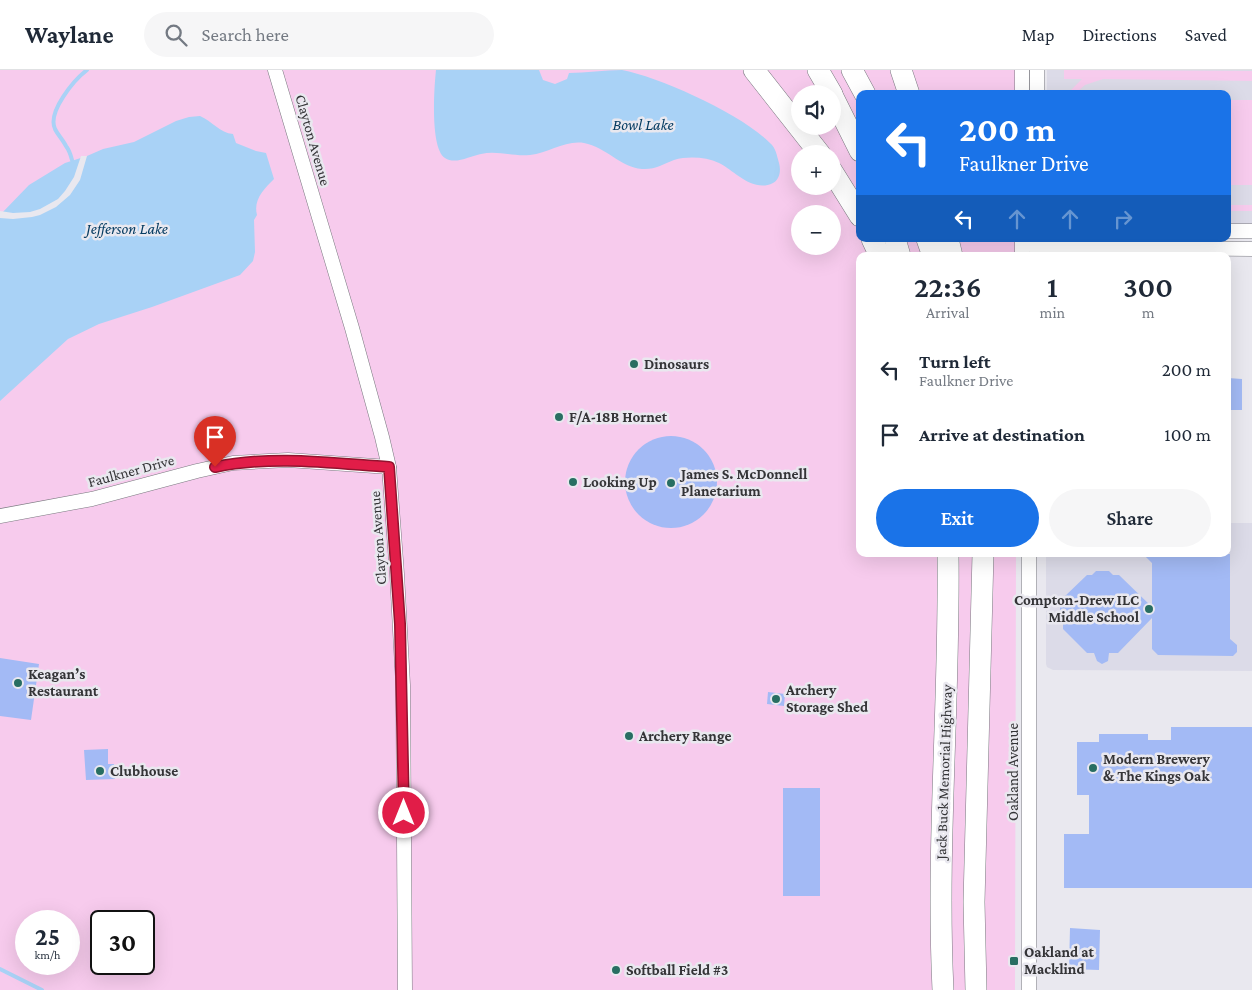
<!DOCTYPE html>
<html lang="en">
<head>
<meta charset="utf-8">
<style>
	:root { --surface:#fff; --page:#f6f6f7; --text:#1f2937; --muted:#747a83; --line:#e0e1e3; --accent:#1a73e8 }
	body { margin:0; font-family:"Crimson Pro",serif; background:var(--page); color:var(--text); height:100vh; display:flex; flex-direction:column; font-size:19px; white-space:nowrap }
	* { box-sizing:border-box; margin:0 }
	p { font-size:16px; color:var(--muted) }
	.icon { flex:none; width:28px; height:28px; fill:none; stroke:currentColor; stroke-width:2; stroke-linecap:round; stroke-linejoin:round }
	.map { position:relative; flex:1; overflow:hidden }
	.side { position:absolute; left:856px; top:182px; width:375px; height:305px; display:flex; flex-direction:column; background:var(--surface); border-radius:10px; box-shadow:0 5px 20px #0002 }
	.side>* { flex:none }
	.guide { position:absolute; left:856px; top:20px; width:375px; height:152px; border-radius:10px; box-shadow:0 5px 20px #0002; background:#1a73e8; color:#fff; overflow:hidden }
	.tools { position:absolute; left:791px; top:15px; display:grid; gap:10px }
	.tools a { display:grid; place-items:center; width:50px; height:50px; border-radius:50%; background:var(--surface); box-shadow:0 5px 20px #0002; font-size:25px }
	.speed { position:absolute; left:15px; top:840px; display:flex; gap:10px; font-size:25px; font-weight:700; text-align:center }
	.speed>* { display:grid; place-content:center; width:65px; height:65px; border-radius:50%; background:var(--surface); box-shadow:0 5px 20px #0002; line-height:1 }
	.speed small { font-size:12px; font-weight:400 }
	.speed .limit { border:2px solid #111; border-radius:8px; background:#fff; color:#111 }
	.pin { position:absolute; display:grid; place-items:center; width:42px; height:42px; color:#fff; margin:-51px -21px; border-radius:50% 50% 50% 0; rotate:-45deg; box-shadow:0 0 5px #0007 }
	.pin .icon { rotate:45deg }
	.me { position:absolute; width:55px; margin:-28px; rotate:0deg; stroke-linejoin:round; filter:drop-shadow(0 0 4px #0008) }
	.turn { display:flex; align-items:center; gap:18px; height:105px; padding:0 20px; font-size:22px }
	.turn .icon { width:65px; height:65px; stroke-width:2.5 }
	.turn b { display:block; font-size:35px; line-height:42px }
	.lanes { display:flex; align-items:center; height:48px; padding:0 20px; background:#0003; justify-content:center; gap:25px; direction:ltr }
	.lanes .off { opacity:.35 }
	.eta { display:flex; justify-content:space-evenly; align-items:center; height:85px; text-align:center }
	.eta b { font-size:30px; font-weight:600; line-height:35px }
	.action { display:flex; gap:10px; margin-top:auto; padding:10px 20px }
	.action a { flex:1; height:58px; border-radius:30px; background:var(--accent); color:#fff; font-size:20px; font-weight:600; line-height:58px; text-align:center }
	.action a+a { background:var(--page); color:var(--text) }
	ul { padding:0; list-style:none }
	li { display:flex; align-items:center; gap:15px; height:65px; padding:0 20px }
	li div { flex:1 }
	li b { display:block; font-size:19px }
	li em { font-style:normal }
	header { display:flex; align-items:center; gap:30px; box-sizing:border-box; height:70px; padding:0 25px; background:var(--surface); border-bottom:1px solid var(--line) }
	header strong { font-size:24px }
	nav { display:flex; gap:28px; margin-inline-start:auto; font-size:18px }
	.search { width:350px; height:45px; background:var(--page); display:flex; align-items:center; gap:12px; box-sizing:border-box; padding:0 18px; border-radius:28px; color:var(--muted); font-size:19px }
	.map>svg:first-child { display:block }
</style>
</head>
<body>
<header>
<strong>Waylane</strong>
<div class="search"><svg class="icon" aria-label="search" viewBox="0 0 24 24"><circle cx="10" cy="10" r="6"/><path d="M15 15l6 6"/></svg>Search here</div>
<nav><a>Map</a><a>Directions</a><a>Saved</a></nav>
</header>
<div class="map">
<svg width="1252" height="920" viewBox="0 0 1252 920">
	<rect width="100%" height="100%" fill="#e9e8ef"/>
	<!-- built -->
	<g fill="#dcdbe8">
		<path d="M1047,0H1252V157L1228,156V24H1047Z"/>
		<path d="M1228,453H1252V601L1053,600L1047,597L1046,594V484H1228Z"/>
	</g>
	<!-- green -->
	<g fill="#f7cbed" fill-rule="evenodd">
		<path d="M0,0H1016V24H860V169H1016V186H860V484H1016L1015,920H0ZM800,24H832V56H800ZM800,84H832V116H800ZM800,144H832V176H800ZM26,851H69V894H26ZM101,851H144V894H101Z"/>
		<path d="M1064,0L1252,1V11L1103,9L1085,15L1075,24H1067L1082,9H1064Z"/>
		<rect x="1228" y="30" width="24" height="85"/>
		<rect x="1228" y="135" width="24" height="6"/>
	</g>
	<!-- water -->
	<g fill="#a9d2f6">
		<path d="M436,0H539L543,10L555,14L567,9L569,3C586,3 604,0 622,0C660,7 743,45 770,73C776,78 777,86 779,93C781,100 780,109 773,113C753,123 735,101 719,93C706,87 688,86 674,90C663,94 655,100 642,99C620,97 606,77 584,73C565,70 549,83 530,85C513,87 497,80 481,84C470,86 455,95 445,88C430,78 434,18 436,0Z"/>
		<path d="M200,46C212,51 220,63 233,64L236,73L256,81L266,83L274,109C264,119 253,130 257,145L254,150L255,182L253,191L240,205L152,237L99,254L68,269L0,331V145L29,115L65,93L87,86L103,79L134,72L176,51L189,47Z"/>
	</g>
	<!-- pier -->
	<path fill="#e9e8ef" d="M81,86H87L80,110L70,125L56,137L40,145L32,147L13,149L0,148V141L13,143L30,142L40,139L58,129L65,121L74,107Z"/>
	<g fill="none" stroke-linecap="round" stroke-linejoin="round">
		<!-- stream -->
		<g stroke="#a9d2f6" stroke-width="4">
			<path d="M72,90C71,86 69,80 66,76C63,70 58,65 55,59C47,42 74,10 87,0"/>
			<path d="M0,899L42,920"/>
		</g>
	</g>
	<!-- building -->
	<g fill="#a3baf5">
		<path d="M1228,308L1242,309V340H1228Z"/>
		<circle cx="671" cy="412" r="46"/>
		<path d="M1143,484H1230V569L1237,575V582L1233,586L1158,585L1152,579V548L1118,583H1109L1108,591L1102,594L1097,591L1094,583H1087L1063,559V552L1060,550V536L1063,534V528L1087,505H1092L1096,501H1109L1113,505H1119L1152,537V493Z"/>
		<path d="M0,588L39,594L31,650L0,646Z"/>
		<path d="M768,622L785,624L784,636L767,634Z"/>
		<path d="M1171,657H1252V818H1064V764H1089V725H1077V672H1099V664H1148V670H1171Z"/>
		<path d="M108,679V694H114L115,709L86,710L84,680Z"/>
		<rect x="783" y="718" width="37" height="108"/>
		<path d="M1070,858L1100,860L1099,900L1069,899Z"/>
	</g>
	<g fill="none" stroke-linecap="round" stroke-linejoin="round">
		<!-- minor casing -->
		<g stroke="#7a7a80" stroke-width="15">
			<g id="minor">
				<path d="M275,0L352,258L382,367L389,397L397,504L403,615L405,920"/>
				<path d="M1022,0V24"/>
				<path d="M1037,0V24"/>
				<path d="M1228,161H1252"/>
				<path d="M1022,169V186"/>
				<path d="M1023,169L1033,176L1038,177L1252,179"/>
				<path d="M0,446L92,429L197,401L233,393L288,390L389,397"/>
				<path d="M1029,484V920"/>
			</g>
		</g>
		<!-- highway casing -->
		<g stroke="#7a7a80" stroke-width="22">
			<g id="highway">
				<path d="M754,0L820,84"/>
				<path d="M818,0L832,24"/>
				<path d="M852,0L865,24"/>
				<path d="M901,0L909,24"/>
				<path d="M832,25L860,81"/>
				<path d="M832,101L860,146"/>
				<path d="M872,169L880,186"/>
				<path d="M895,169L900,186"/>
				<path d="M927,169L933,186"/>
				<path d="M948,169L952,186"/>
				<path d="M943,920C936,775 950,629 948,484"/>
				<path d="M976,920L974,832L983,484"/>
			</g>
		</g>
		<!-- minor -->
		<use href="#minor" stroke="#fff" stroke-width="14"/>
		<!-- highway -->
		<use href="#highway" stroke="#fff" stroke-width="21"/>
	</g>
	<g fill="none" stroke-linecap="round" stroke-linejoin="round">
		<!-- route casing -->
		<g stroke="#92132f" stroke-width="12">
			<path id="route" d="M215,397C273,385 331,393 389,397L400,554L404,743"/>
		</g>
		<!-- route -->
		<use href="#route" stroke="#e11d48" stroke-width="9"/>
	</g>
	<!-- markers -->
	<g fill="#286e62" stroke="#e9e8ef" stroke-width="2">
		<circle cx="634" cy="294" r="5"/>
		<circle cx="559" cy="347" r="5"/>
		<circle cx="573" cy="412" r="5"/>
		<circle cx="671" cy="413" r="5"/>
		<circle cx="1149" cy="539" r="5"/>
		<circle cx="18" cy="613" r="5"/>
		<circle cx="776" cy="629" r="5"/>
		<circle cx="629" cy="666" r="5"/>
		<circle cx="1093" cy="698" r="5"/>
		<circle cx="100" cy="701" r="5"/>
		<rect x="1009" y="886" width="10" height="10" rx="2.5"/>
		<circle cx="616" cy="900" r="5"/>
	</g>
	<g text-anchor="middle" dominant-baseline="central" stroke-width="5" stroke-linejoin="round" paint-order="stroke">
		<!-- street labels -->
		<g font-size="15" fill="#343437" stroke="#e9e8ef">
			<text transform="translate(313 70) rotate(74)">Clayton Avenue</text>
			<text transform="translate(131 401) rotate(-15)">Faulkner Drive</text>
			<text transform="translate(378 468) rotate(-94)">Clayton Avenue</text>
			<text transform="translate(944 702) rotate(-88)">Jack Buck Memorial Highway</text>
			<text transform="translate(1013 702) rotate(-90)">Oakland Avenue</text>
		</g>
		<!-- poi labels -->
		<g font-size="15" font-weight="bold" fill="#343437" stroke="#e9e8ef" text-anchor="start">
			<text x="644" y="294">Dinosaurs</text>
			<text x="569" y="347">F/A-18B Hornet</text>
			<text x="681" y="404">James S. McDonnell<tspan x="681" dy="17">Planetarium</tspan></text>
			<text x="583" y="412">Looking Up</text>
			<text x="1139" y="530" text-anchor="end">Compton-Drew ILC<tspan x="1139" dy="17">Middle School</tspan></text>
			<text x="28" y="604">Keagan’s<tspan x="28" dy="17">Restaurant</tspan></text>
			<text x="786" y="620">Archery<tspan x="786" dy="17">Storage Shed</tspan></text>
			<text x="639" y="666">Archery Range</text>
			<text x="1103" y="689">Modern Brewery<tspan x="1103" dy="17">&amp; The Kings Oak</tspan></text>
			<text x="110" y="701">Clubhouse</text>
			<text x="1024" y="882">Oakland at<tspan x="1024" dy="17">Macklind</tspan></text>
			<text x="626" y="900">Softball Field #3</text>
		</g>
		<!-- water labels -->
		<g font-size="16" font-style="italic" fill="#063c62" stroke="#e9e8ef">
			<text x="643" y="54">Bowl Lake</text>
			<text x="127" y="158">Jefferson Lake</text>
		</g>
	</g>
</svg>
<div class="tools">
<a><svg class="icon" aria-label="sound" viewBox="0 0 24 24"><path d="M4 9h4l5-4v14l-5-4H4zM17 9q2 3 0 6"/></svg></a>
<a>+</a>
<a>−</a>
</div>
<div class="speed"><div>25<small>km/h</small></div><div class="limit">30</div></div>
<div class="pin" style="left:215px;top:397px;background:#d93025"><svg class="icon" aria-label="arrive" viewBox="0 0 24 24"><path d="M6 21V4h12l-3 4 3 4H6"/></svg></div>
<svg class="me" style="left:404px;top:743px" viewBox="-20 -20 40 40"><circle r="17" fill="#e11d48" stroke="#fff" stroke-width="3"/><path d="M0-11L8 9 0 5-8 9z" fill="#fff"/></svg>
<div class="guide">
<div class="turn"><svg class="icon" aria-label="left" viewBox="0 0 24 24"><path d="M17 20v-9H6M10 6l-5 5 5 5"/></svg><div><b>200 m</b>Faulkner Drive</div></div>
<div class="lanes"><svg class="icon" aria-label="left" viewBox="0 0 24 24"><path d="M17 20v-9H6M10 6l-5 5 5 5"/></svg><svg class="icon off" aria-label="ahead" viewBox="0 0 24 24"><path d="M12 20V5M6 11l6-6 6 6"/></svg><svg class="icon off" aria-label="ahead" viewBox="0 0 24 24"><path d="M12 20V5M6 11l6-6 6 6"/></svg><svg class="icon off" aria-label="right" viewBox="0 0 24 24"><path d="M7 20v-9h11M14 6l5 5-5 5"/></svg></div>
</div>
<section class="side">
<div class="eta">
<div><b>22:36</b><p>Arrival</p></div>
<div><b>1</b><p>min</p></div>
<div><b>300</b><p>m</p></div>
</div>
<ul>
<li><svg class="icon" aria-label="left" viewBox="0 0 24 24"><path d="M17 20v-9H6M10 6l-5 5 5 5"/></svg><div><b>Turn left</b><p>Faulkner Drive</p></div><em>200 m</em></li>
<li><svg class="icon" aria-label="arrive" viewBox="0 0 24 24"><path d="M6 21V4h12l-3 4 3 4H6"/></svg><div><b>Arrive at destination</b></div><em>100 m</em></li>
</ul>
<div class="action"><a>Exit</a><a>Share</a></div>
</section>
</div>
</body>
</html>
